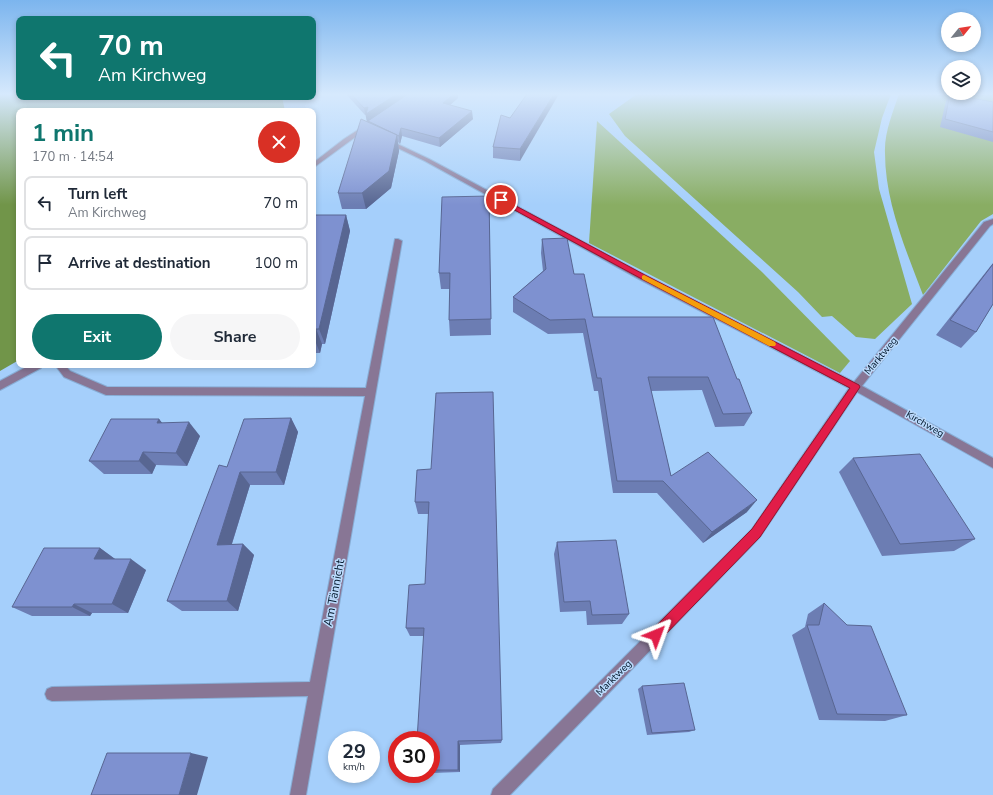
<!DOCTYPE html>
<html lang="en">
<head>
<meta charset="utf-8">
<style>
	:root { --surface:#fff; --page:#f6f6f7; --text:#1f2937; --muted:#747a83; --line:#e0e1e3; --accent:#0f766e }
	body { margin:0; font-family:"Nunito Sans",sans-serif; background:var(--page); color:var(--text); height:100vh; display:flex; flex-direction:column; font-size:15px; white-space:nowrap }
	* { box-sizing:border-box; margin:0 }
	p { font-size:13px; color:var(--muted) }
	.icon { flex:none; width:22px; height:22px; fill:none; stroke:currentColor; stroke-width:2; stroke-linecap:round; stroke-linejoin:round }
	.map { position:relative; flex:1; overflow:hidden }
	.panel { position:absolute; left:16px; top:108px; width:300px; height:260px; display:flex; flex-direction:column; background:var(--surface); border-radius:8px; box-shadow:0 2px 6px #0003 }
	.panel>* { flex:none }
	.guide { position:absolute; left:16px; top:16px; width:300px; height:84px; border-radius:8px; box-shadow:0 2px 6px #0003; background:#0f766e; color:#fff; overflow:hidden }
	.needle { width:26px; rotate:60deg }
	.tools { position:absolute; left:941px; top:12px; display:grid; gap:8px }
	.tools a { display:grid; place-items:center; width:40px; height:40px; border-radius:50%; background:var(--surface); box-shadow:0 2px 6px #0003; font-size:20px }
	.speed { position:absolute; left:328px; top:731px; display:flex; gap:8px; font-size:20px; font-weight:700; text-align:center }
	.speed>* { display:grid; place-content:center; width:52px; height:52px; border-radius:50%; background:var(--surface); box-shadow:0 2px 6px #0003; line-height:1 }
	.speed small { font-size:10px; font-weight:400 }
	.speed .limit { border:6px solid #d22; background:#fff; color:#111 }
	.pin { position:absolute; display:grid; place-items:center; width:34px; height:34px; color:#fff; margin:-17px; border:2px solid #fff; border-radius:50%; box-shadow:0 1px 4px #0007 }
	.me { position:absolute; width:44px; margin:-22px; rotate:44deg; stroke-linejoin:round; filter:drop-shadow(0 0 3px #0008) }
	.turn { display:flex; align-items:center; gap:14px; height:84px; padding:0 16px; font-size:18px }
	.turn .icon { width:52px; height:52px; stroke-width:2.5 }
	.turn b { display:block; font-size:28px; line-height:34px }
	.round { display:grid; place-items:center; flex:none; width:42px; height:42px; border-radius:21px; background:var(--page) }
	.summary { display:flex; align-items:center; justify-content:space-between; height:68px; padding:0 16px }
	h1 { font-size:24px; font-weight:700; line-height:30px; color:var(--accent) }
	.button { display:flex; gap:8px; margin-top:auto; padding:8px 16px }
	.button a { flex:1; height:46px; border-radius:24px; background:var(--accent); color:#fff; font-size:16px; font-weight:700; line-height:46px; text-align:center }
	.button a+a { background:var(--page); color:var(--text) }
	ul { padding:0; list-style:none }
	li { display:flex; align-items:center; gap:12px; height:54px; margin:0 8px 6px; padding:0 8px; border:2px solid var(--line); border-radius:8px }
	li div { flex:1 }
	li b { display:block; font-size:15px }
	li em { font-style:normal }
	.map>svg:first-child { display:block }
</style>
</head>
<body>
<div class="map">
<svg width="993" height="795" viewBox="0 0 993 795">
	<rect width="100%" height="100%" fill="#a5cffb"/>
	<!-- green -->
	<g fill="#89ad63">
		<path d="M637,94H891L882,118L874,152L879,189L912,304L875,339L856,337L832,316L822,317L798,292L625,136L609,114Z"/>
		<path d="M899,94H993V214L981,221L923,295C906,250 885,202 885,153C884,133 893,112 899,94Z"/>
		<path d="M597,121L762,272L850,361L840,373L589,243Z"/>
	</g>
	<!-- forest -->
	<path fill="#719549" d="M0,94H19V97H282L285,111H19V360L0,371Z"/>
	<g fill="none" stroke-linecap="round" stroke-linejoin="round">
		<!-- minor casing -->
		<g stroke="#88aed6" stroke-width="2">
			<g id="minor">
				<path d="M364,126L369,127L313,168V163L344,139Z"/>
				<path d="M385,140H389L429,159L645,275L854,382L984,222L993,219V224L990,226L862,386L993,458V468L857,392L760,537L510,795H491L493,789L752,529L849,388L639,279L425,161L385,142Z"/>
				<path d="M395,239H398L402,241L306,795H290L308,696L52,701L47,699L45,694L47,689L52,687L310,682L365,396L106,395L64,377L55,365H65L70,371L107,387L366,388Z"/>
				<path d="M30,365H43L41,368L0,390V381Z"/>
			</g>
		</g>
		<!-- minor -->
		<use href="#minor" fill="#887695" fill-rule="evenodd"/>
	</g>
	<!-- wall -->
	<g fill="#6c7db3">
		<path d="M346,94H458V98L450,105L473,119L440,147L402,136L400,144L398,142L399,151L391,188L366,209H342L338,193L367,122L366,115H365Z"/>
		<path d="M527,94L520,161L493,158V147Z"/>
		<path d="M950,94L993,102V142L940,127L946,101Z"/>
		<path d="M489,196L491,335L450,336L449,320L450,289H441L439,273Z"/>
		<path d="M313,215H346L350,231L325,344H322L320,353H313Z"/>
		<path d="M542,239L574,274L593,317L737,379L752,413L744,426L715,427L702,390L651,391L671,476L747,512L703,543L657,493H613L598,391H594L583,333L548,334L513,312V297L543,271L541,253Z"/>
		<path d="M993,263V304L976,332L961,348L936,335Z"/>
		<path d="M291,418L298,432L284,485H250L232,544H243L254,555L238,611H182L167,601L227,467Z"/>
		<path d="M159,419L162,423L200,436L187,466L156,465L152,474H104L89,461Z"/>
		<path d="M853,458L975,539L954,551L882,556L839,472Z"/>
		<path d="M431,469L502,740L501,743L460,745V772L431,773V740L424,636H410L406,628L425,584L429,514H418L415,502Z"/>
		<path d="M557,542L629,614L622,624L587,625L586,611L560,612L554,554Z"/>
		<path d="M100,548L115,559L146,570L128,613H92L90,616H32L12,607Z"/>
		<path d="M824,603L907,715L885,721L819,720L792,635L805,627L808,614Z"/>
		<path d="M642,686L695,730L689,732L647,735L638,689Z"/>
	</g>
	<!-- shaded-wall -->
	<g fill="#586692">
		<path d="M397,94H410L367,122L364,108L368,107Z"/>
		<path d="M454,94H458V98L443,111V103Z"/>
		<path d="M554,94H559L520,161V149Z"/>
		<path d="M472,111L473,119L440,147L439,138Z"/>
		<path d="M401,128L402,136L400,144L399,136Z"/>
		<path d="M397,135L399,151L391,188L366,209L362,193Z"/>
		<path d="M346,215L350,231L325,344L319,329Z"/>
		<path d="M316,329L322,344L320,353L314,338Z"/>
		<path d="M291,418L298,432L284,485L276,472Z"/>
		<path d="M159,419L170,433L157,423Z"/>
		<path d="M189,422L200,436L187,466L176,453Z"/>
		<path d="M143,452L156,465L152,474L139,461Z"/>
		<path d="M240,472L250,485L228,556L217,545Z"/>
		<path d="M757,500L747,512L703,543L712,532Z"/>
		<path d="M243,544L254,555L238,611L227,601Z"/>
		<path d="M100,548L115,559L111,570L94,559Z"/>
		<path d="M131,559L146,570L128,613L112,604Z"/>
		<path d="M74,604L92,613L90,616L72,607Z"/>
		<path d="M458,741L460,745V772L458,770Z"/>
		<path d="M191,753L208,757L197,795H179Z"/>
	</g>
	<!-- building -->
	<g fill="#7e91d0" stroke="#586692">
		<path d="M351,94H397L366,114L368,107L364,108Z"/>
		<path d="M408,94H454L443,103L472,111L439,138L401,128L399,136L368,121Z"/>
		<path d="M527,94H554L520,149L493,147L501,115L510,118Z"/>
		<path d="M950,94L993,102V132L945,119Z"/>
		<path d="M361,119L397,135L389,171L362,193H338Z"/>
		<path d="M489,196L491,319L449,320L450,273H439L442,197Z"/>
		<path d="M313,215H346L319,329H316L314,338H313Z"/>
		<path d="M567,238L574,274H584L593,317H713L737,379H739L752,413L723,414L708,377H648L671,476L708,452L757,500L712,532L663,481H617L601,378H597L585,319L550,320L513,297L546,269L542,239Z"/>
		<path d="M993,264V304L976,332L950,320Z"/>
		<path d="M493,392L502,740L458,741V770H431V740H417L424,628H406L409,585L425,584L429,502H415L417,470L431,469L436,393Z"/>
		<path d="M291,418L276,472H240L217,545L243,544L227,601H167L219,465L227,467L244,419Z"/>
		<path d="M111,419H159L157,423L189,422L176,453L143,452L139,461H89Z"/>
		<path d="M920,454L975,539L900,544L853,458Z"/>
		<path d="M616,540L629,614L592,615L590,601L564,602L557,542Z"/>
		<path d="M44,548H100L94,559H131L112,604H74L72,607H12Z"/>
		<path d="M824,603L847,625L871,626L907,715L837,714L807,625H819Z"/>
		<path d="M684,683L695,730L652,733L642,686Z"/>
		<path d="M396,742H397V771H394Z"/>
		<path d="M107,753H191L179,795H91Z"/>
	</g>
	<!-- sky -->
	<linearGradient id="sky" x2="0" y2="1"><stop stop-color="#7cb5ee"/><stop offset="0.46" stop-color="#d6e9fd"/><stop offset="1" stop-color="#d6e9fd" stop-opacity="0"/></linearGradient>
	<rect width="993" height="205" fill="url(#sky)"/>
	<!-- route -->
	<path fill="#e11d48" stroke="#92132f" d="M501,198L645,275L859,385L860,387L760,537L661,639L656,641L652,639L650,635L652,630L752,529L850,388L640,278L498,201L497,200Z"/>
	<!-- slow -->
	<path fill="#f59e0b" d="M644,275L775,342L776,344L775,346H769L642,279V276Z"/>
	<g text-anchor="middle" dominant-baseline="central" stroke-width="3" stroke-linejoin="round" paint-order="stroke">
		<!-- street labels -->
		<g font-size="10" fill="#04182c" stroke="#bbdbfd">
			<text transform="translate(881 356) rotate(-50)">Marktweg</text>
			<text transform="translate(925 424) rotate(30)">Kirchweg</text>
			<text transform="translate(614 678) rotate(-45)">Marktweg</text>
		</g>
		<!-- near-street labels -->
		<g font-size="12" fill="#04182c" stroke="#bbdbfd">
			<text transform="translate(334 593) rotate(-79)">Am Tännicht</text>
		</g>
	</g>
</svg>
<div class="tools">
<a><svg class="needle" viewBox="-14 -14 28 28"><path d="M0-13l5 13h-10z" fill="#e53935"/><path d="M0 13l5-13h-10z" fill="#747a83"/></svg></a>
<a><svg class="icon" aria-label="layers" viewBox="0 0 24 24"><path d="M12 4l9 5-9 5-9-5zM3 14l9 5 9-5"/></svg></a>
</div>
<div class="speed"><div>29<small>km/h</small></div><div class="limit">30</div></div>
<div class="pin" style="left:501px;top:200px;background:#d93025"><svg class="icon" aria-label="arrive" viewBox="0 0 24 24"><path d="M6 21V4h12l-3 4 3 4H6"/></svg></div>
<svg class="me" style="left:656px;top:635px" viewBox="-20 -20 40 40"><path d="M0-17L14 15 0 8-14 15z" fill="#e11d48" stroke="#fff" stroke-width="4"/></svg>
<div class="guide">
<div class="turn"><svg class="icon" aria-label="left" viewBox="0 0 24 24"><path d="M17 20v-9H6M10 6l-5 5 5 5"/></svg><div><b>70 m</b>Am Kirchweg</div></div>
</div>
<section class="panel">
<div class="summary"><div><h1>1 min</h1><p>170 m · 14:54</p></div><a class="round" style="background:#d93025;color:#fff"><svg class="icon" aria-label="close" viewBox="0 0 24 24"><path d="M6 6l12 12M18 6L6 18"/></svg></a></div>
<ul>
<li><svg class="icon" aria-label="left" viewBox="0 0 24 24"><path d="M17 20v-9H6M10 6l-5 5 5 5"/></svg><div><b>Turn left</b><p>Am Kirchweg</p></div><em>70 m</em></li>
<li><svg class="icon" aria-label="arrive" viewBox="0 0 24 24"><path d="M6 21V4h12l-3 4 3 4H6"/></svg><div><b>Arrive at destination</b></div><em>100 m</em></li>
</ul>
<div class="button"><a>Exit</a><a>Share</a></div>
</section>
</div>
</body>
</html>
